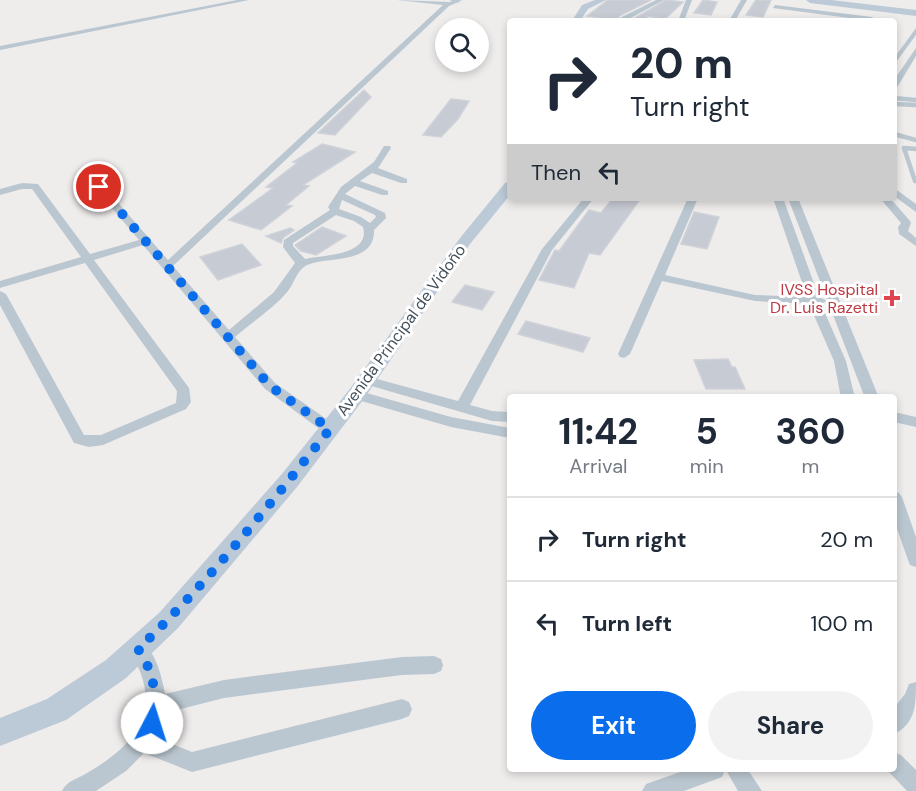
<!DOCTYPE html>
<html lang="en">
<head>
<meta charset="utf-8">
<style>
	:root { --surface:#fff; --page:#f2f2f3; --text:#1f2937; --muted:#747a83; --line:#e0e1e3; --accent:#0a6deb }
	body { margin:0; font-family:"DM Sans",sans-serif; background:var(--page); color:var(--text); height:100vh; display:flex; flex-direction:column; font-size:22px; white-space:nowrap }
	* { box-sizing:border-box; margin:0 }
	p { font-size:20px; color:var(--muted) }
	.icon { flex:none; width:33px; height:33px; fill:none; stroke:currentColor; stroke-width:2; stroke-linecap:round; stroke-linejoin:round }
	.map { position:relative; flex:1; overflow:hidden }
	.details { position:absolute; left:507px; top:394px; width:390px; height:378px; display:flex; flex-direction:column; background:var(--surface); border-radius:6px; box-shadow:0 3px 9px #0003 }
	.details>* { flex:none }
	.hud { position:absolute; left:507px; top:18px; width:390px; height:183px; border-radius:6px; box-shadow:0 3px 9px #0003; background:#fff; color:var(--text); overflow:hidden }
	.fabs { position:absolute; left:435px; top:18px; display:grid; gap:12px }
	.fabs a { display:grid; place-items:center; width:54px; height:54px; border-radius:50%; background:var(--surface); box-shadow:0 3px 9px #0003; font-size:30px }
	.pin { position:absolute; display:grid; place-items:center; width:51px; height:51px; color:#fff; margin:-26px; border:3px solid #fff; border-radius:50%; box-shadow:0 2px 6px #0007 }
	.me { position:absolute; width:66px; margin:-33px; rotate:5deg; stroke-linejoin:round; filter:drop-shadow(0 0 4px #0008) }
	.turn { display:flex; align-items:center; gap:21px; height:126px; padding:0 24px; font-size:27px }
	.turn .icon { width:78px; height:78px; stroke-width:2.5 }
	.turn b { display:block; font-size:42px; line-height:51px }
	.then { display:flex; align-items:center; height:57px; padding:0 24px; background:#0003; gap:12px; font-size:22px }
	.eta { display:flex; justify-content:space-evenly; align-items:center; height:102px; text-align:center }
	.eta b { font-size:36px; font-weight:700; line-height:42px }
	.primary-button { display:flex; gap:12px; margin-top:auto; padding:12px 24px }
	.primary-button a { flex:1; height:69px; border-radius:36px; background:var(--accent); color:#fff; font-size:24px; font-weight:700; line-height:69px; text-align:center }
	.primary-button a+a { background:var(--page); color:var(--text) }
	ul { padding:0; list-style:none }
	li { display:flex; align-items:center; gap:18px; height:84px; padding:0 24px; border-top:2px solid var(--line) }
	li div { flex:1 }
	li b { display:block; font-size:22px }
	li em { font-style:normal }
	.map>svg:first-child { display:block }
</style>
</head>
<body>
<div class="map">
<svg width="916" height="791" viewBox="0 0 916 791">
	<rect width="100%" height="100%" fill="#efecec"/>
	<!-- building -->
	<g fill="#c7cbd3" stroke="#cfd2d9" stroke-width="1.5">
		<path d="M608,0H651L619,16L617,20L587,16Z"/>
		<path d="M666,0L683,2L665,19L647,16V21H630Z"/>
		<path d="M703,0L717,2L711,15L694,13Z"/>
		<path d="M756,0H771L763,17L746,15Z"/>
		<path d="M364,90L371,97L335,135L318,133Z"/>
		<path d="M451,99L469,101L458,119L441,137L423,135Z"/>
		<path d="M322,144L355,152L303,185L309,186L286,205L292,206L261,230L229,220L273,188L266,187L297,163L293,162Z"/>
		<path d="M613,198H641L600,255L589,253L574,288L539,280L555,250L559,251L589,210L601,213Z"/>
		<path d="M694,212L719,217L707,249L681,244Z"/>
		<path d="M322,227L346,236L316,255L301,251L295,245Z"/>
		<path d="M290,228L294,230L283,238L281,243L266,236Z"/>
		<path d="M242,244L261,265L218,280L200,257Z"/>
		<path d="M465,285L494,292L482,310L452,302Z"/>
		<path d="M526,321L590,338L583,352L518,334Z"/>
		<path d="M728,359L732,367H735L745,389H706L694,360Z"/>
	</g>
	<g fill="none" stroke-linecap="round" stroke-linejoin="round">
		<!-- lane-far1 -->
		<path stroke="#bbc7d0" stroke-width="3" d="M452,0L458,1"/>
		<!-- lane -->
		<g stroke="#bbc7d0" stroke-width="4.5">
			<path d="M894,98L916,100"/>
			<path d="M894,104L916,105"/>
			<path d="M894,134L916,140"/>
			<path d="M915,181L904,148L916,149"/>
		</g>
		<!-- street -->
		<g fill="#bbc7d0" fill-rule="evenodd">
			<path d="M237,0H249L0,50V46Z"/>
			<path d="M397,0L449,2L463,0L449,6L173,266L229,330L274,292L295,263L283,247L284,240L330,210L328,207L341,187L374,162L384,146H390L391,148L378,168L407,179V183H401L372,173L360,181L388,191V195H382L355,186L345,194L385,213L386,218L374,230C375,265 328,256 307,265C296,271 295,282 288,291C273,309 252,322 235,337L275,383L335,425L337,429L335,433H325L265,389L143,245L94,260L189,388L191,402L186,409L103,445L89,447L74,443L0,305V291L6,294L84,435H101L176,403L177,391L85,263L0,288V281L81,257L32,189H22L0,195V189L22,183L38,184L90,254L139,240L79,169L87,167L168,260L443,5ZM342,200L375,215L376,217L370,223L361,217L339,209ZM336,215L354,221L363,227C371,256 322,255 305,259L293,246V243Z"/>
			<path d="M656,0H664L625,21H619L620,18Z"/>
			<path d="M686,0H692L684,21H678Z"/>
			<path d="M741,0H747L735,21H729Z"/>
			<path d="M775,5L872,17L875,19L872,21L773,8Z"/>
			<path d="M916,28V35L894,65V58Z"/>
			<path d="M916,48V56L898,86L894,88V80Z"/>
			<path d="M894,188L916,204V212L894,196Z"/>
			<path d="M584,198H594L552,250L470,405L492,411L510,412V422L492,421L361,383L359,380L361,377L366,376L458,401L542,249Z"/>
			<path d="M688,198H698L665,275L755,295L807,297L773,198H783L819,297L827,301L821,304L846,361L855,398H841L834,361L809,304L755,301L662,281L630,354L624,358L620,357L618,354Z"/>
			<path d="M788,198H798L879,398H865Z"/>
			<path d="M880,198H890L910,221L911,223L908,231L916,238V246L899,234L898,227L901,223Z"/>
			<path d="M356,390L451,417L510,428V438L451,427L351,398L349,395Z"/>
			<path d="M894,412L916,417V427L894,422Z"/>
			<path d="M894,491L899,493L902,497L916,537V567L910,565L908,560L894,520Z"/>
			<path d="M138,640C155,647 162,677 165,694L224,680L402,657L434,656L441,659L443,665L441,671L434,674L402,675L224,698L165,713L155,737L192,752L402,699L409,702L412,709L409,716L402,719L192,772L144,753L126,771L96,791H62C67,780 78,779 87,773C125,751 158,721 141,674C138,665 133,657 129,649L131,643Z"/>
			<path d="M916,682C916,703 916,724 894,734V708L905,694L909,684Z"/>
			<path d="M894,752L901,755L916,770V791H907L887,770H894Z"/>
			<path d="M686,770H725L722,777L684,791H642L646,784Z"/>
			<path d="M726,770H748L762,791H738Z"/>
		</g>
		<!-- secondary -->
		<g fill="#bcc9d7" fill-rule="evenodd">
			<path d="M595,0H606L588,9L580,21H572L582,5Z"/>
			<path d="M806,0H831L916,10V16L810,3Z"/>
			<path d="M510,182V195L470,244L363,400L297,487L178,628L126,678L66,720L0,746V718L47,699L106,660L160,612L281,475L349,390L460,238L505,183Z"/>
		</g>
	</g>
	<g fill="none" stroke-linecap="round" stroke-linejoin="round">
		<!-- route -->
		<path stroke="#0a6deb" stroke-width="10" stroke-dasharray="0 18" d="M99,187L270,386L330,429C270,504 208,583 138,649C154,672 158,696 152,723"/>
	</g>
	<!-- markers -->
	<path fill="#e0444e" stroke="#fff" stroke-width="2" d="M889 289h6v6h6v6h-6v6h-6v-6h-6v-6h6z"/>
	<g text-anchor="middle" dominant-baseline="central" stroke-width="6" stroke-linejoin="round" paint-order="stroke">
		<!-- health labels -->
		<g font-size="16" fill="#be3a42" stroke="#fff" text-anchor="end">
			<text x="878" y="289">IVSS Hospital<tspan x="878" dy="18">Dr. Luis Razetti</tspan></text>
		</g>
		<!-- street labels -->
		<g font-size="16" fill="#43505b" stroke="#fff">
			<text transform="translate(401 330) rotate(-54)">Avenida Principal de Vidoño</text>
		</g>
	</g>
</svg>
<div class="fabs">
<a><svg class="icon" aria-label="search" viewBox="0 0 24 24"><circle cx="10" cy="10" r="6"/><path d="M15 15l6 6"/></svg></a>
</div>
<div class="pin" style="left:99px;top:187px;background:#d93025"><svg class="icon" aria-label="arrive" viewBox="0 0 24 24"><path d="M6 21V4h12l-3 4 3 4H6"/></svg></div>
<svg class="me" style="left:152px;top:723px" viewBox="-20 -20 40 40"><circle r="19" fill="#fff"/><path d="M0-13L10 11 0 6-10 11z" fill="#0a6deb"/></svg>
<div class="hud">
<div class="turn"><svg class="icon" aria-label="right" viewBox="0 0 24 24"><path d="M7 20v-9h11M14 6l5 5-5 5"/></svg><div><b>20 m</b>Turn right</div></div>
<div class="then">Then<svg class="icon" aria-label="left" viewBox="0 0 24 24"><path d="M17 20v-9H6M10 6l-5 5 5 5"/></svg></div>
</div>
<section class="details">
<div class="eta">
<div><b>11:42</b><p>Arrival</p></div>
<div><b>5</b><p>min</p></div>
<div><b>360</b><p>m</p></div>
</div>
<ul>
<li><svg class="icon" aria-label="right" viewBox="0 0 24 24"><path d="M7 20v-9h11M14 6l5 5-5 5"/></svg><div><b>Turn right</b></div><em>20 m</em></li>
<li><svg class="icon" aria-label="left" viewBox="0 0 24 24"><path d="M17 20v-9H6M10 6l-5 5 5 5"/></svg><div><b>Turn left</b></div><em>100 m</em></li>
</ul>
<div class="primary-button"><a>Exit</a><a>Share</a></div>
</section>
</div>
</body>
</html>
